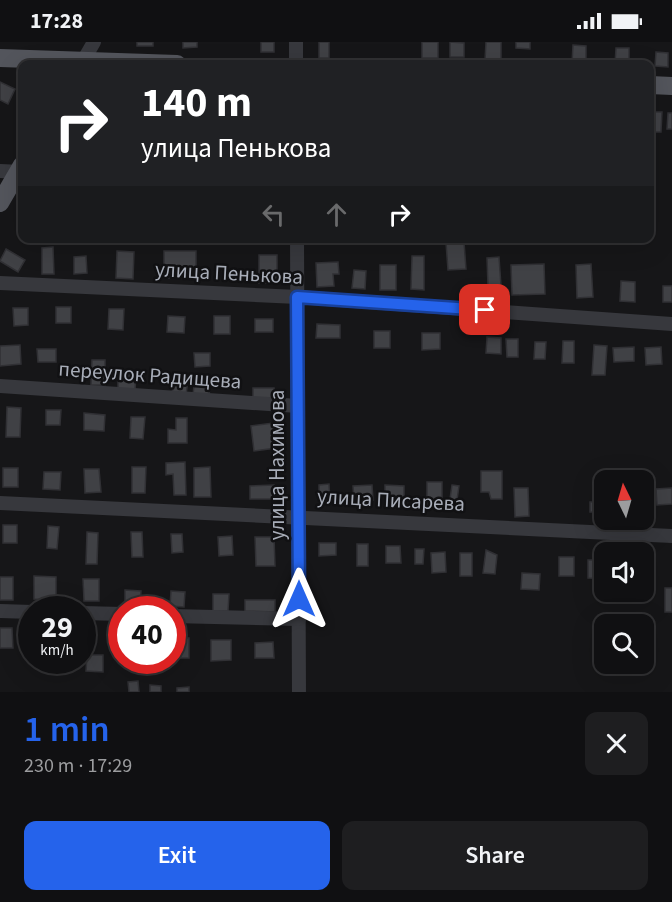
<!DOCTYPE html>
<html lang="en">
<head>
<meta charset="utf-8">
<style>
	:root { --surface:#101012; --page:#1e1e20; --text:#f1f3f6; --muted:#9c9d9f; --line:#303032; --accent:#2563eb }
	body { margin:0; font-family:"Source Sans 3",sans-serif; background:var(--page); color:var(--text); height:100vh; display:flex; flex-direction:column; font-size:22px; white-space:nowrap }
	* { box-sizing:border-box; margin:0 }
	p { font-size:20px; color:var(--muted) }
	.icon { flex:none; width:33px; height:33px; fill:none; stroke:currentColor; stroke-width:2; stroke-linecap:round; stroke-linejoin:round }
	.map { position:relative; height:650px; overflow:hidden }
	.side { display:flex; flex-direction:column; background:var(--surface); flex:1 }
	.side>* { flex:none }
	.banner { position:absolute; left:18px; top:18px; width:636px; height:183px; border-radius:12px; box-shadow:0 6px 24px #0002,0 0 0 2px var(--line); background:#202124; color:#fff; overflow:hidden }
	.needle { width:39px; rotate:355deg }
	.tools { position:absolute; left:594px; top:428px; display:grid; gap:12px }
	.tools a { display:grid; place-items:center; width:60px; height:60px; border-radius:12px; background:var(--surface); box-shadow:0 6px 24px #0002,0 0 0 2px var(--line); font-size:30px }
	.speed { position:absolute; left:18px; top:554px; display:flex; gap:12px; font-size:30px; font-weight:700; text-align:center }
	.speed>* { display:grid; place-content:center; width:78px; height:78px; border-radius:50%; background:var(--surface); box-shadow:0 6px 24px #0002,0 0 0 2px var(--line); line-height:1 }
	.speed small { font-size:15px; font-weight:400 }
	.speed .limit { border:9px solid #d22; background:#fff; color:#111 }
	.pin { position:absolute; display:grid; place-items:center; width:51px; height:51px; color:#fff; margin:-26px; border-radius:12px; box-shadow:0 3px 9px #0006 }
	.me { position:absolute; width:66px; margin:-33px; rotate:0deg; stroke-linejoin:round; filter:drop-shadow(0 0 4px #0008) }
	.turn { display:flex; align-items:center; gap:21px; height:126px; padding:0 24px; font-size:27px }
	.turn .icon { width:78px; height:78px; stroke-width:2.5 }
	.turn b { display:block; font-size:42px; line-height:51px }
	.lanes { display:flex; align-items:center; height:57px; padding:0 24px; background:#0003; justify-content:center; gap:30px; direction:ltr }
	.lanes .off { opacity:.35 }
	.round { display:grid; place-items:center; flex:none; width:63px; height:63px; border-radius:12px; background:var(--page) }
	.headline { display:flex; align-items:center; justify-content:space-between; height:102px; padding:0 24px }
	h1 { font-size:36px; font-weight:600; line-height:45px; color:var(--accent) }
	.primary-button { display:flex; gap:12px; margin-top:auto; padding:12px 24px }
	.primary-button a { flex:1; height:69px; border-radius:12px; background:var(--accent); color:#fff; font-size:24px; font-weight:600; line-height:69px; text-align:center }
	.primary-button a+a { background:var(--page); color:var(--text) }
	.status { display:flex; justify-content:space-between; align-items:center; height:42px; padding:0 30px; background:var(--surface); direction:ltr }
	.status svg { height:16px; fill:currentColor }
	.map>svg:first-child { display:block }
</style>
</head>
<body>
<div class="status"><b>17:28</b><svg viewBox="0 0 49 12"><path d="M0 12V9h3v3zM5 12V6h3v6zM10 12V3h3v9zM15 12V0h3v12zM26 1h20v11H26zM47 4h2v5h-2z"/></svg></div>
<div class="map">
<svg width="672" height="650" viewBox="0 0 672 650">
	<rect width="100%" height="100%" fill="#161618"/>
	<!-- building -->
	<g fill="#404145" stroke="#303034" stroke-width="1.5">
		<rect x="137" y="0" width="16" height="4"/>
		<path d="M183,0H197V5L183,6Z"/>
		<rect x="261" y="0" width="13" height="10"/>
		<rect x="319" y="0" width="10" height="16"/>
		<rect x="422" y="0" width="16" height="16"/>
		<path d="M450,0L464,1V15H450Z"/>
		<path d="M486,0H501V19L485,18Z"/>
		<path d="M516,0H530V7L516,6Z"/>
		<path d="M573,3L586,4V22L572,21Z"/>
		<path d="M616,6H629V22H615Z"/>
		<path d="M656,10L668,11V25L655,24Z"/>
		<path d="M0,40L15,47L8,62L0,58Z"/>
		<path d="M650,70H662L661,90H650Z"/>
		<path d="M668,71H672V87H667Z"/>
		<path d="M464,200L466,227L448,228L446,201Z"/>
		<path d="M53,205L54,232H42V206Z"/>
		<path d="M6,207L25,218L18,230L0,219Z"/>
		<path d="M117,209L134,210L133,237L116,236Z"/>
		<rect x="164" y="209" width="32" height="27"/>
		<rect x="259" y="213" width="18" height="28"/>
		<path d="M86,214L87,231L74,232V215Z"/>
		<path d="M412,214H424V248L411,247Z"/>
		<path d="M499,215L501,244H488L487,216Z"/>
		<path d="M338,220L339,232H333L334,244L317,245L316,221Z"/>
		<path d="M544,222L545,252L512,253L511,223Z"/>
		<path d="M591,222L593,255L577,256L576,223Z"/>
		<rect x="380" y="223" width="16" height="25"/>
		<path d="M354,228L366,229L365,247L352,246Z"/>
		<path d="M621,239L635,240V260L620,259Z"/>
		<rect x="663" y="244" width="9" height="16"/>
		<rect x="56" y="265" width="15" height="16"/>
		<path d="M13,266H28V283L14,284Z"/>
		<path d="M109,267H124L123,288L108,287Z"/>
		<path d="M168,274L185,275L184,291L167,290Z"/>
		<rect x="214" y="274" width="16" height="18"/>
		<rect x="255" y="277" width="18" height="13"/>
		<path d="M317,282L340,283V296H316Z"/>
		<rect x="374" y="289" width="16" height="17"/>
		<path d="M422,291H440V307L422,308Z"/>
		<path d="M487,295L501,296V312L486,311Z"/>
		<path d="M506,297H518V315H507Z"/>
		<path d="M563,299H574V321H562Z"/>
		<path d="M535,300H546L545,317H534Z"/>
		<path d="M20,303L21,322L0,324V304Z"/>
		<path d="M594,303L607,304L605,333H592Z"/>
		<path d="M634,305V319L614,320L613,306Z"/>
		<path d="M661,305L662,322L646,323L645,306Z"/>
		<path d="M37,307H56V320H38Z"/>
		<path d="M194,311H210V324L195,325Z"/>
		<path d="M92,318H105V343H91Z"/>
		<path d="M118,331H136L135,349H118Z"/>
		<path d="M195,334L211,335L209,354L193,353Z"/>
		<path d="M174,336L188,338L186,353L172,352Z"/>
		<rect x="253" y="346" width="21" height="10"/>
		<path d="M7,365L21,366L20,395H6Z"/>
		<path d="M46,368H61L60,383H46Z"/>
		<path d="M84,371L105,373L104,389L84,388Z"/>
		<path d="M131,375H145L143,397L130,396Z"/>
		<path d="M176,376H187V401H168V387L176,388Z"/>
		<path d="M273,381L276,406L254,409L251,384Z"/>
		<path d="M185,420L186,453H174L173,432L166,433V421Z"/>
		<path d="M132,425H146L145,451H132Z"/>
		<path d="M210,425L211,455H194V426Z"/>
		<rect x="3" y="426" width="15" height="19"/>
		<path d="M84,427H99L101,450L85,451Z"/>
		<path d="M481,429H502V457H491L489,450H481Z"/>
		<path d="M44,430H61L60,448L43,447Z"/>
		<rect x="427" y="440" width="15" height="25"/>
		<path d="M329,442L330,460H319V443Z"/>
		<path d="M274,443V457H250V444Z"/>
		<path d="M372,443L373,458L354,459L353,444Z"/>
		<path d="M385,443L404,444V464L385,463Z"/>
		<path d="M452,443L459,444L456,465L449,464Z"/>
		<path d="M514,446H528L529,474L515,475Z"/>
		<path d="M672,446V462L657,463L656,447Z"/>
		<path d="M590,460H604V477L609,478H599V470H590Z"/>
		<rect x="3" y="483" width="14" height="18"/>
		<path d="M48,484L59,485L57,507L47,506Z"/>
		<path d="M87,490L98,491L97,522H86Z"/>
		<path d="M131,490H142L143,515H132Z"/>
		<path d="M171,492H182L183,510L172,511Z"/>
		<path d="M232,494L233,513L219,514L218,495Z"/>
		<path d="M255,495H274L275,524H256Z"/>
		<path d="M319,501H336V513L319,514Z"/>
		<rect x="357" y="502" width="11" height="22"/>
		<path d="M386,504H400L401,521H386Z"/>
		<path d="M415,507H424L423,522H415Z"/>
		<path d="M486,508L497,513L495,532L483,531Z"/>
		<path d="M445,510L446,530L432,531L431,511Z"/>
		<rect x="460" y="511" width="12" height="23"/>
		<rect x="559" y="515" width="15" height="19"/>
		<path d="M588,518H604V537L588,536Z"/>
		<path d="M644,521H654L653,541H644Z"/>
		<path d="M522,531L540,532L539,548L521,547Z"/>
		<path d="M34,534L56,535V558L34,557Z"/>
		<rect x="0" y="535" width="13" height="23"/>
		<path d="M83,537H99V559H84Z"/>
		<rect x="665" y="546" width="7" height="24"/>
		<path d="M125,548L141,549L140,563L125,562Z"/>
		<path d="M171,549L185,550L184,565L170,564Z"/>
		<path d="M213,552H229L228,569H213Z"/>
		<path d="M245,558H275V570L245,569Z"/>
		<path d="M0,586H12L13,606H0Z"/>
		<path d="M173,596H189V616H174Z"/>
		<path d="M211,598H231V618L211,619Z"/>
		<path d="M273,600L274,616H255V601Z"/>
		<path d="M87,613H103V630L86,629Z"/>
		<path d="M138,639L139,650H129L128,640Z"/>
		<path d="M150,643L161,644V650H150Z"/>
		<path d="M189,645V650H177V646Z"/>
	</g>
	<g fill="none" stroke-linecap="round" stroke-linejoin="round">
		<!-- minor -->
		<g stroke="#37383d" stroke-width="14">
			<path d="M296,0V22"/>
			<path d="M83,19L94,0"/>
			<path d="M0,129L22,130"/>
			<path d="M297,196L299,650"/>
			<path d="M0,241L298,255L672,282"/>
			<path d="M0,344L298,364"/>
			<path d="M0,461L672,494"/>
			<path d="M0,569L32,570"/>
			<path d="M82,571L122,572"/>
			<path d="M172,574L299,577"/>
		</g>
		<!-- major -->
		<g stroke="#53555c" stroke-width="18">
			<path d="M0,16L177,22"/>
			<path d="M650,43L672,44"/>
			<path d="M0,161L22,123"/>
		</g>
	</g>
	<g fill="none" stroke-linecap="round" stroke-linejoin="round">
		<!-- route casing -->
		<g stroke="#184099" stroke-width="15">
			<path id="route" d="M299,557L297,255L485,268"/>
		</g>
		<!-- route -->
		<use href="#route" stroke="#2563eb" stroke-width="10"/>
	</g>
	<g text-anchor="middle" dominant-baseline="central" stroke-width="5" stroke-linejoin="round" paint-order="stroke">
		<!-- street labels -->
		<g font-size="21" fill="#a8adb8" stroke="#111113">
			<text transform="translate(229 231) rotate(3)">улица Пенькова</text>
			<text transform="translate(150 333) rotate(4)">переулок Радищева</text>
			<text transform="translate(277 423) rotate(-90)">улица Нахимова</text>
			<text transform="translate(391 458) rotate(3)">улица Писарева</text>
		</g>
	</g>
</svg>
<div class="tools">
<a><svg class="needle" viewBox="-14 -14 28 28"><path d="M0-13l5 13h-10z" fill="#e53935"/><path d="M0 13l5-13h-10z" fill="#9c9d9f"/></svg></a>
<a><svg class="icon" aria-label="sound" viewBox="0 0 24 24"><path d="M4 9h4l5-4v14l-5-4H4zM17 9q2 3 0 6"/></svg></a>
<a><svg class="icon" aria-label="search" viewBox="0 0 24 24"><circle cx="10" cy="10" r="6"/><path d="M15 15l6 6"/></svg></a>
</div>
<div class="speed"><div>29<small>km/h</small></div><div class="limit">40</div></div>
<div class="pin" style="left:485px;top:268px;background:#d93025"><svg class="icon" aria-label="arrive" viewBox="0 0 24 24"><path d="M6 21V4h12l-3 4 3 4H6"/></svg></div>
<svg class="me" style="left:299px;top:557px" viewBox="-20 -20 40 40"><path d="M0-17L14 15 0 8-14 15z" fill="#2563eb" stroke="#fff" stroke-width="4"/></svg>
<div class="banner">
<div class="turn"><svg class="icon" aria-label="right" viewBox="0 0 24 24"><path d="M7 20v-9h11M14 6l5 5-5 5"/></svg><div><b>140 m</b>улица Пенькова</div></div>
<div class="lanes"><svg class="icon off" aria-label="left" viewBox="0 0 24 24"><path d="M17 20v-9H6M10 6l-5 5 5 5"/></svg><svg class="icon off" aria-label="ahead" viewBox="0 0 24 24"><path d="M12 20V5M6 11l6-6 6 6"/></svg><svg class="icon" aria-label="right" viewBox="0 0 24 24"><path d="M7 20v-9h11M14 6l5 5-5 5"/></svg></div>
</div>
</div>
<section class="side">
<div class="headline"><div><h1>1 min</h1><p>230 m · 17:29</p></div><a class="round"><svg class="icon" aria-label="close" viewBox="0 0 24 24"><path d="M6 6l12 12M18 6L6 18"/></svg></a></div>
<div class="primary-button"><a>Exit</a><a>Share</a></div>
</section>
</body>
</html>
